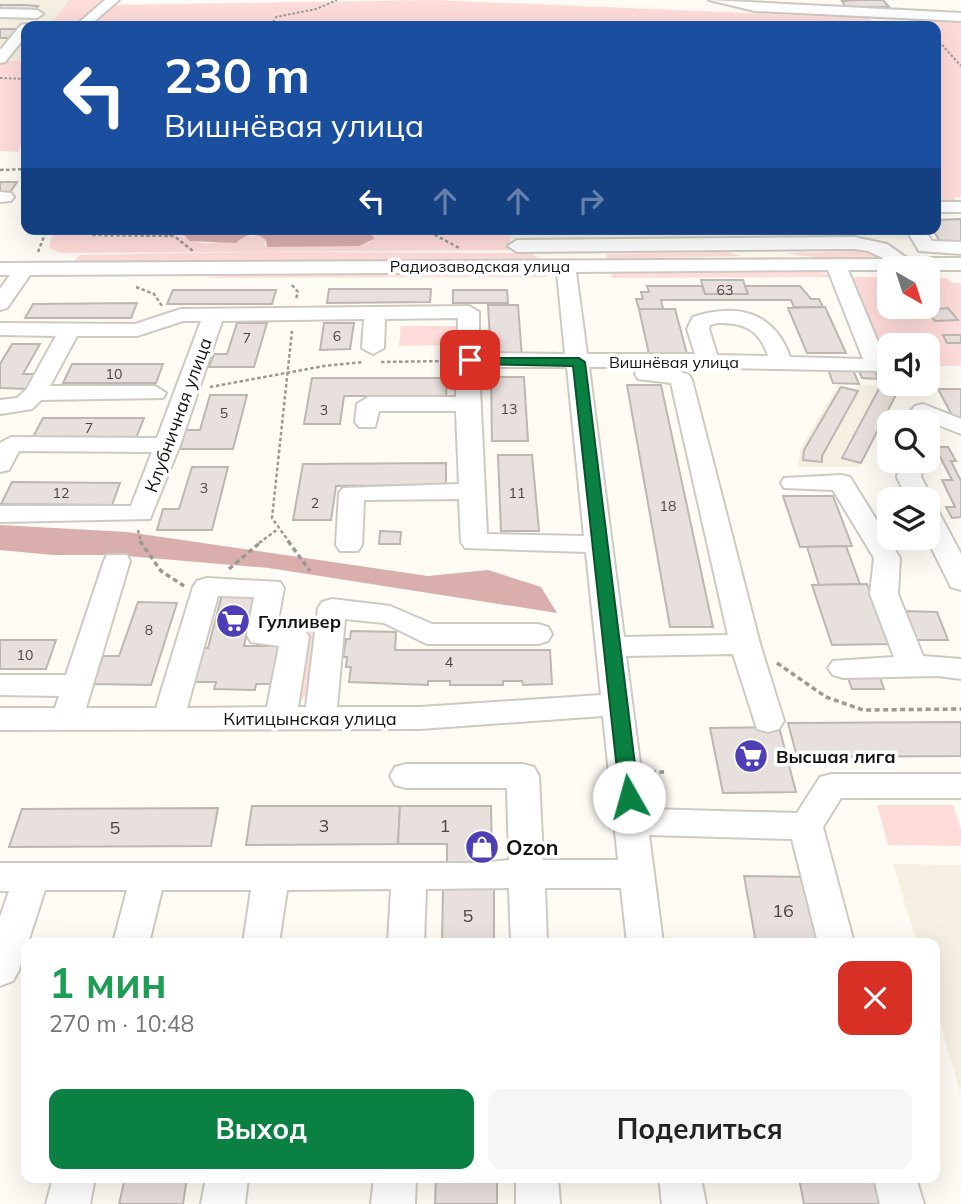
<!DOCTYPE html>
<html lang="ru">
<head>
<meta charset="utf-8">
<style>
	:root { --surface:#fff; --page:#f6f6f6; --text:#222; --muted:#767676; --accent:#0b8043 }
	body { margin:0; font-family:Mulish,sans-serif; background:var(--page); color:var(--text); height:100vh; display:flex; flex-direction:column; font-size:26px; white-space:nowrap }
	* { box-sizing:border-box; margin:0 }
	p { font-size:23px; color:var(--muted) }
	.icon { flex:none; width:38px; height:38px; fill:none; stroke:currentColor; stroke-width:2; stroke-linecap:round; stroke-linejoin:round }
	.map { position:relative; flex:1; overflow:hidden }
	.sheet { position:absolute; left:21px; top:938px; width:919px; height:245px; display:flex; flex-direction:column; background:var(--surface); border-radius:14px; box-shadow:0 7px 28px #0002 }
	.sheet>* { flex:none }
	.top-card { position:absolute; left:21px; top:21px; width:920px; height:214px; border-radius:14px; box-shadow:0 7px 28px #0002; background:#1a4fa0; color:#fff; overflow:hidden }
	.needle { width:46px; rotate:141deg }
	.buttons { position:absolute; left:877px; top:256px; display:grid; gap:14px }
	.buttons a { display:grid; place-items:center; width:63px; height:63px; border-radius:14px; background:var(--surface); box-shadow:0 7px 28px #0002; font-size:35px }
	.pin { position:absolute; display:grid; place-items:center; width:60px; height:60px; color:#fff; margin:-30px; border-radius:14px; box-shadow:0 4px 10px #0006 }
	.me { position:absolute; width:77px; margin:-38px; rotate:353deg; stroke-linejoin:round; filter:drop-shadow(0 0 5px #0008) }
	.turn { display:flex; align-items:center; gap:24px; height:147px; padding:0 28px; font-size:32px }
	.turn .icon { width:91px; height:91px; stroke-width:2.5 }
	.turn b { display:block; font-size:49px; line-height:60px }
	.lanes { display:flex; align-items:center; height:66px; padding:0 28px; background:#0003; justify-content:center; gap:35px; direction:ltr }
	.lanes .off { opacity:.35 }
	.round { display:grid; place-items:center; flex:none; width:74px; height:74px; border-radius:14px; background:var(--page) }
	.headline { display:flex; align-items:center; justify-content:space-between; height:119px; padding:0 28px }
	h1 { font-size:42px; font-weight:700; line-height:52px; color:#1e9e55 }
	.action { display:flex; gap:14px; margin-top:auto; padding:14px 28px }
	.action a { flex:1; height:80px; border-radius:14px; background:var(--accent); color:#fff; font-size:28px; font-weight:700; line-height:80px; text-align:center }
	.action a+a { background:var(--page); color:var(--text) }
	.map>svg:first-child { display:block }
</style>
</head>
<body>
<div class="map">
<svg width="961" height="1204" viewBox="0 0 961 1204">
	<rect width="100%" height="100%" fill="#fefbf4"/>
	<!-- built -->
	<g fill="#f5f0e2">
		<path d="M0,0H69L50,26H26V57L23,61H0Z"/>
		<path d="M518,229H904L910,239L510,240V234H517Z"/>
		<path d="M838,385L856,389L859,385L900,388L859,467H798L800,449Z"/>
		<path d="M893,864L961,865V1095L935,1005L934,943H917Z"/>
	</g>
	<!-- green -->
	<g fill="#fedcda">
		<path d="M69,0H119L116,5L433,0L869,18L874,25H912L909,20L961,22V197L954,198L958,204H936V26H50Z"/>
		<path d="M26,57V142L20,146L18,152L0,151V61H23Z"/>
		<path d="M54,229H186L184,235C209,258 246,225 267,240L264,244L267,247L370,243L373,236L356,229H518L517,234H510V250L61,253L49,248Z"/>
		<path d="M879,251L892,258L825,259L785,253Z"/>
		<path d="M263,252L531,253L540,259L73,262L80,255Z"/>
		<path d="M729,252L741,256L608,259L606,254Z"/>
		<path d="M820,272L834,277L612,278L611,273Z"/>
		<path d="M546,273L547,277L202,278L235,275Z"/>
		<path d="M846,277H889V306H928V278H947L953,283H961V366H928V345H889V364L883,361Z"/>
		<path d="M401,326H457V345L399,346Z"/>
		<path d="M308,624L317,631L308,694L295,705L289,703L303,625Z"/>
		<path d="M877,805H953L961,830V846L888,845Z"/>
	</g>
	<!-- forest -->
	<g fill="#d9aeac">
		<path d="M186,229H356L373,236L374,239L359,246L267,247L266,240C255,231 245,235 236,243L190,241L184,235Z"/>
		<path d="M0,525L127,532L428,576L488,570L541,587L557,613L269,568L115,555H53L0,550Z"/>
	</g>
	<!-- building -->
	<g fill="#e8e0dc" stroke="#bdb6b2" stroke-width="2">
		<path d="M858,0H883L889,7H846L842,1Z"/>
		<path d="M0,5H25L38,6L34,11H0Z"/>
		<path d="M0,29H19L12,38H0Z"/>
		<path d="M0,182H17L9,194L0,195Z"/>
		<path d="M961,219V247H944L932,229H936V220Z"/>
		<path d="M701,280H743L748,294H705Z"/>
		<path d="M647,286H702L705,294H748L745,286H800L811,299H819L823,307H794L791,300H661L663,309H639L636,299H643L641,292H649Z"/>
		<path d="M329,289H431L430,302L327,303Z"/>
		<path d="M173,290H276L272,304H167Z"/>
		<path d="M453,290H507L508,303H453Z"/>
		<path d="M137,303L131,318H25L33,304Z"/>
		<path d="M488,305H518L522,357H491Z"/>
		<path d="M825,307L846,353H807L788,308Z"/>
		<path d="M948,308L958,320L935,321L926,310Z"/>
		<path d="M639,309H675L687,354H649Z"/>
		<path d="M237,323H267L254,367H209L214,354H227Z"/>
		<path d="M324,323H354L350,349L320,350Z"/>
		<path d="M943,335H961V343H947Z"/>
		<path d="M12,344H40L23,374H36L28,389L0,388V364Z"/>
		<path d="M72,364H163L156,383H63Z"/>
		<path d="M828,369L853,370L859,384L833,383Z"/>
		<path d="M859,371H875L878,379L862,378Z"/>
		<path d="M491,377H524L528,441H492Z"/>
		<path d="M312,378H447L446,396H344L340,424H304Z"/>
		<path d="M627,385H661L713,627H670Z"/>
		<path d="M881,385L899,389L861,463L842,458Z"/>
		<path d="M841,387L858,391L822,456V462L803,460L804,450Z"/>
		<path d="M938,389H961V419H954Z"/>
		<path d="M210,395H247L233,449H180L186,430H200Z"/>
		<path d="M43,418H144L136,438L33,437Z"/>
		<path d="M935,447H948L956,461H951L961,481V517L952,518L946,507H955L942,480H952Z"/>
		<path d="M498,455H532L539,531H501Z"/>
		<path d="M446,463V485L336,486L331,520H293L303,464Z"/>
		<path d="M192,467H228L212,530H157L163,509H179Z"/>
		<path d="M12,482L120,483L112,505L1,504Z"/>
		<path d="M783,496H833L852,546L800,547Z"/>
		<path d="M380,531L401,532L400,544H379Z"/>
		<path d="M846,546L860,584L819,585L807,547Z"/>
		<path d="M867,584L889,644L832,645L812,585Z"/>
		<path d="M222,595H255L244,646H287L280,684H256L255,690L214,689L216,682H190L199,648H208Z"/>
		<path d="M138,602L177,603L151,685L93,684L103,656H119Z"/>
		<path d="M902,611L937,612L948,640H913Z"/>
		<path d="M351,631L396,632L395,650H550L552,684L523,685L522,681H503V685H450V681H428V685L349,682L351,667H346L347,657H343L346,639H350Z"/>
		<path d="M0,640H56L46,669H0Z"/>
		<path d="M847,675H879L884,689H852Z"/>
		<path d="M961,722V756L797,757L788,723Z"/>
		<path d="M779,727L796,792L723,793L710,728Z"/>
		<path d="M252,806H400L398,844L246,845Z"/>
		<path d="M400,806H491L492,862H447V844H398Z"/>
		<path d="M218,808L211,846L9,847L22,809Z"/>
		<path d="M744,876L808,877L823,943H756Z"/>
		<path d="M443,888H494V943H442Z"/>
		<path d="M125,1178H187L183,1204H119Z"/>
		<path d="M436,1178H497V1204H435Z"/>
		<path d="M799,1178H877L883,1204H804Z"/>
	</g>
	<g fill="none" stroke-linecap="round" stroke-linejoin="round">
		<!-- minor casing -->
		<g stroke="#cdcac3" stroke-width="4">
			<g id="minor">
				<path d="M105,0H119L89,26H75Z"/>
				<path d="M709,0L961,13V21L755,11Z"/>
				<path d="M0,9L37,10L43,14L37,18L0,17Z"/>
				<path d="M26,24L31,26H26V36L5,62L0,63V50L21,25Z"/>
				<path d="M0,192L11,193L14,197L11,201L0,202Z"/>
				<rect x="936" y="202" width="25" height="10"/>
				<path d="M906,229H924L932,241L961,242V254L919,251Z"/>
				<path d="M854,237L887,244L907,258H961V270H848L888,366L885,371L669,367L689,375L692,380L760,644L784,721L779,729L768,732L757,729L733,654L626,656L646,809L797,813L820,777L832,774H961V798H841L823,827L854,943H818L792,839L649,835L663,943H627L621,888H545L547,943H511L509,888L426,889L424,943H388L391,889L287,890L279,943H243L251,890H162L149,943H113L127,890H45L19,970L13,981L0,986V917L9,891H0V863H480L509,860L507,788H406L395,785L390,776L395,767L406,764H523L534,767L539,776L543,860H618L603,716L420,729L0,730V708H55L59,696L0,695V675H66L104,561L107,555H127L130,561L86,708H156L193,587L197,581L207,578L280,582L284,588L277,626L305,630L309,637L298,707H306L318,608L322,602L332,599L390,606L432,624H538L548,627L552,634L548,641L538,644H427L384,623L345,619L337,707H420L601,695L586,552L465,548L461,542L459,499L364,500L362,545L358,551H340L336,545L339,493L343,488L459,484L456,411H379L375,427H359L355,422L357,404L368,397H456L458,318L385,319L384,348L373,354L362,348L364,319L222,321L180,445L150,519L0,522V506H131L152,452L19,451L9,470L0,472V443L11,437L157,438L201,321H183L137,336H77L50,386H155L166,393L163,398L41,400L32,409L0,414V400L17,398L26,390L56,336L0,335V323L135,324L181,309L469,306L479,312V353L565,354L557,272L30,275L7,308L0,310V289L10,275H0V263L885,259L868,251L854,249L517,252L508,246L517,240ZM828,270L863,359L790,357C774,311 736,303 693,317L687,329L695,354H587L576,272ZM717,323C744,322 760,330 768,356L717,355L709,329L710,325ZM479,367H567L584,536L487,534ZM589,367H662L638,369L635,374L638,379L671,383L728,635L624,637ZM218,596L254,597L247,635L251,642L279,646L267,707L187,708Z"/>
				<path d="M923,404L961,419V434L915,416L911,411L915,406Z"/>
				<path d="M900,460H924L921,477L933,499L929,504L928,499H907L897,477Z"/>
				<path d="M841,475L850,477L900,558L898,594L923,656L961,659V679L938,676L843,678L833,675L828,668L833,661L894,657L870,594L874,558L833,490L784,488L781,483L784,478Z"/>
				<path d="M928,506L937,509L961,554V590L951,587L926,537Z"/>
				<path d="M53,1178H95L90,1204H46Z"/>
				<path d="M206,1178H248L245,1204H201Z"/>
				<path d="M374,1178H416L415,1204H371Z"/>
				<path d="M516,1178H558L560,1204H516Z"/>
				<path d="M659,1178H701L706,1204H662Z"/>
				<path d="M874,1178H916L924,1204H880Z"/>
			</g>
		</g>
		<!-- path-far2 -->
		<g stroke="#9b9994" stroke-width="2" stroke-dasharray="2.5 2" stroke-linecap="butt">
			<path d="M271,26L276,17L316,9L337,0"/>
			<path d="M936,38L961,66"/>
			<path d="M0,78L26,79"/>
		</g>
		<!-- path-far1 -->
		<g stroke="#9b9994" stroke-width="2.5" stroke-dasharray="3.5 2.5" stroke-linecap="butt">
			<path d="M0,170L26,169"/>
			<path d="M96,229L93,235L174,236L193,251"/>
			<path d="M424,229L461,249"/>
			<path d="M170,236L173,229"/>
			<path d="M38,252L47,229"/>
			<path d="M292,285L298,292L296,299"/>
			<path d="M136,287L154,294L162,306"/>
			<path d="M381,362L447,361"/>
			<path d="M210,387L324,366L363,362"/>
			<path d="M138,530L141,543"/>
			<path d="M259,543L278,529"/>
			<path d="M290,543L272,518L292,331"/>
		</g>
		<!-- path -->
		<g stroke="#9b9994" stroke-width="3.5" stroke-dasharray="5 3.5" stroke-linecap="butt">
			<path d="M140,541L161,571L184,586"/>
			<path d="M288,541L310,571"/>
			<path d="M229,569L262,541"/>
			<path d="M777,663L826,697L863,710L961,709"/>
			<path d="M651,772H664"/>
		</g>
		<!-- minor -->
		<use href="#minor" fill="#fff" fill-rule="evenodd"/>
	</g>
	<!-- route -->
	<path fill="#0b8043" stroke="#07532c" stroke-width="2" d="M466,358H579L585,362L639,797L636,802H622L620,797L573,366L470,364L464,360Z"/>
	<!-- icons -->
	<defs>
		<g id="supermarket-disc" transform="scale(1.75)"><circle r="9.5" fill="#4d3eb5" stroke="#fff"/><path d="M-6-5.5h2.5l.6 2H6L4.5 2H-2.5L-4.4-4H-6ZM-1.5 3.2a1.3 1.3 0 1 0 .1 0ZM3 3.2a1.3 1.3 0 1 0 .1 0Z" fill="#fff"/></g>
		<g id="shop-disc" transform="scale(1.75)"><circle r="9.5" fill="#4d3eb5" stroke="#fff"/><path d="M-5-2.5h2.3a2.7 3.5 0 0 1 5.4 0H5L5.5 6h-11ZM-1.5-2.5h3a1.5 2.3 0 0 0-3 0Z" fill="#fff"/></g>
	</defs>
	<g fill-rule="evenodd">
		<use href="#supermarket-disc" x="233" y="621"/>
		<use href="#supermarket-disc" x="751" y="756"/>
		<use href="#shop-disc" x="482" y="847"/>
	</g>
	<g text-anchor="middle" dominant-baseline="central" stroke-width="7" stroke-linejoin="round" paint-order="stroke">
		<!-- number labels -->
		<g font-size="14" fill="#494644">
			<text x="725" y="290">63</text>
			<text x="337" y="336">6</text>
			<text x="247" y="338">7</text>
			<text x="114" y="374">10</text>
			<text x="509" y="409">13</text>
			<text x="324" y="410">3</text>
			<text x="224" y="413">5</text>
			<text x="89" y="428">7</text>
			<text x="204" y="488">3</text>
			<text x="61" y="493">12</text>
			<text x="517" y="493">11</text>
			<text x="315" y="503">2</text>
			<text x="668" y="506">18</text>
			<text x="149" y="630">8</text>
			<text x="25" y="655">10</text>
			<text x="449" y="662">4</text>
		</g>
		<!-- far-street labels -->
		<g font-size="16" fill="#141311" stroke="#fff">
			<text x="480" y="266">Радиозаводская улица</text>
			<text x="674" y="362">Вишнёвая улица</text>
		</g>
		<!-- street labels -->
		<g font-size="18" fill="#141311" stroke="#fff">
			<text transform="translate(178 415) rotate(-70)">Клубничная улица</text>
			<text x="310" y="718">Китицынская улица</text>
		</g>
		<!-- poi labels -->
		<g font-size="18" font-weight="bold" fill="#141311" stroke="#fff" text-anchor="start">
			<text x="258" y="621">Гулливер</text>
			<text x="776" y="756">Высшая лига</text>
		</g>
		<!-- near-number labels -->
		<g font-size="18" fill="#494644">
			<text x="324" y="825">3</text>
			<text x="445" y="825">1</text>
			<text x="115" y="827">5</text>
			<text x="783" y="910">16</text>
			<text x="468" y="915">5</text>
		</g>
		<!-- near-poi labels -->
		<g font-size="21" font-weight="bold" fill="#141311" stroke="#fff" text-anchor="start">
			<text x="506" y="847">Ozon</text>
		</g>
	</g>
</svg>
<div class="buttons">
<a><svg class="needle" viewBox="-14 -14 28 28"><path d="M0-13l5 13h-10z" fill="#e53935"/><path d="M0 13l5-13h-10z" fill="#767676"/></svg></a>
<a><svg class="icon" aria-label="sound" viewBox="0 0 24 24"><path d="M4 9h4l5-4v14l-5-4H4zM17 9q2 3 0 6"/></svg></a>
<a><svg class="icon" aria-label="search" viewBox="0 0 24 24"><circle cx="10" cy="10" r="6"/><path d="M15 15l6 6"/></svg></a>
<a><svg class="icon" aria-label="layers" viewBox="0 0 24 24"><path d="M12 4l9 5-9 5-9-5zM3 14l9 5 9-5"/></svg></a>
</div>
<div class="pin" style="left:470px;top:360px;background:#d93025"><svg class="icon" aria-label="arrive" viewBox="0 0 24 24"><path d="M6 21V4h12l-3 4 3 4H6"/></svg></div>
<svg class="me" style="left:629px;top:797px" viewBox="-20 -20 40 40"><circle r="19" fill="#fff"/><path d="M0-13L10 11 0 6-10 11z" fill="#0b8043"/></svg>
<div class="top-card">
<div class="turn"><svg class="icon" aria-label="left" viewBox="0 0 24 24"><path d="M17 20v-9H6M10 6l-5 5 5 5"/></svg><div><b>230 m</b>Вишнёвая улица</div></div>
<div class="lanes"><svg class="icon" aria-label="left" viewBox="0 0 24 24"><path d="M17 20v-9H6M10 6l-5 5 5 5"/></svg><svg class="icon off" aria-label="ahead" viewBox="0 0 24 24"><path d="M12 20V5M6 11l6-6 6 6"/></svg><svg class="icon off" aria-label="ahead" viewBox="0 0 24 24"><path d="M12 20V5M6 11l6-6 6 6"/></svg><svg class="icon off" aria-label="right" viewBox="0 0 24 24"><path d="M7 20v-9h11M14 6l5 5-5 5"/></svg></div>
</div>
<section class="sheet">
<div class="headline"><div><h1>1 мин</h1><p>270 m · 10:48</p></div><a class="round" style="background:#d93025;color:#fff"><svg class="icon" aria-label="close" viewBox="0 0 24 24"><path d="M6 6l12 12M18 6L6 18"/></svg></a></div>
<div class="action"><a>Выход</a><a>Поделиться</a></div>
</section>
</div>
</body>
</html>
